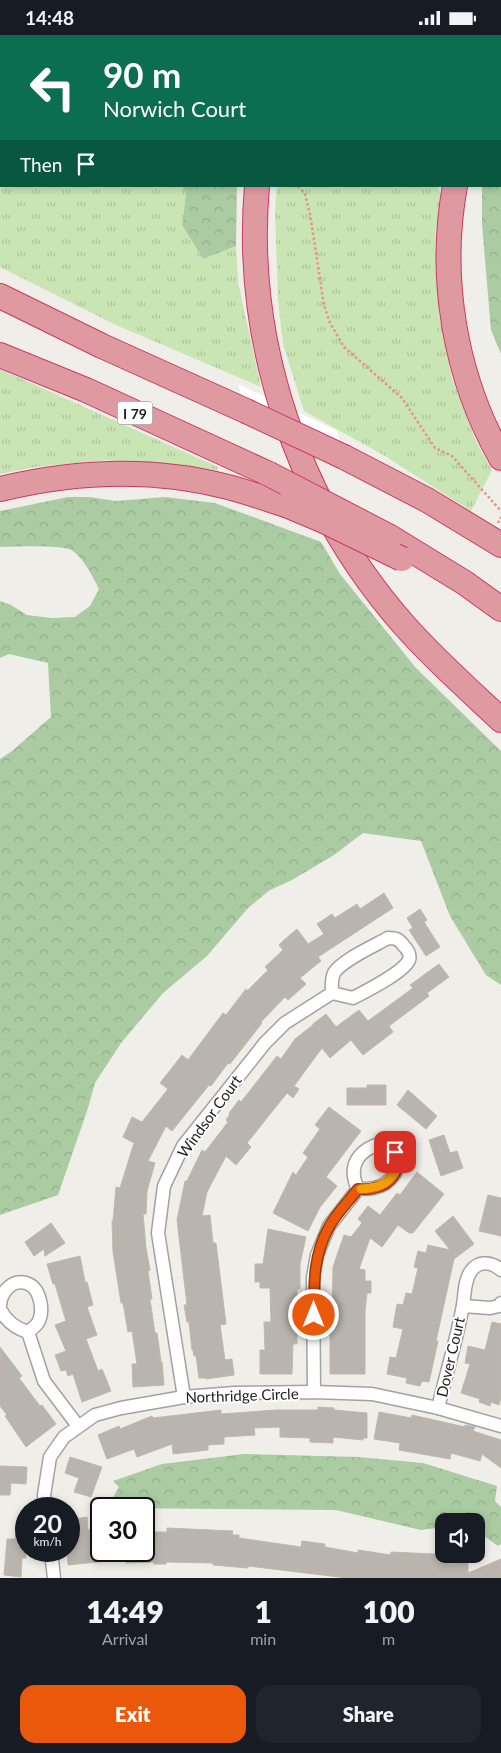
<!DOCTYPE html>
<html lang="en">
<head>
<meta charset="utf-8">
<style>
	:root { --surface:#171b24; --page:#20242c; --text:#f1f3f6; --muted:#9ea1a6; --accent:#ea580c }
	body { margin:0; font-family:Lato,sans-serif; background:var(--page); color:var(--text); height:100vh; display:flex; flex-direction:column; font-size:19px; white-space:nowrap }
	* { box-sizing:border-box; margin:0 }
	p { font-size:16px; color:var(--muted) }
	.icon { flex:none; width:28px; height:28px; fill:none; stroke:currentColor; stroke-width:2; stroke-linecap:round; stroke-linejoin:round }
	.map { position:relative; height:1543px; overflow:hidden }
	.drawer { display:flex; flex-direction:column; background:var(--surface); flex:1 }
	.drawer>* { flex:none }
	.banner { position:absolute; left:0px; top:0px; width:501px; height:152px; box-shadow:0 2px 8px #0003; background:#0b6e4f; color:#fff; overflow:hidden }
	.controls { position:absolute; left:435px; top:1478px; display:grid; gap:10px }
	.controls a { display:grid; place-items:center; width:50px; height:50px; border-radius:10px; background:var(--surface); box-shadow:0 2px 8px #0003; font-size:25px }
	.speed { position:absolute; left:15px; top:1462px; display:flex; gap:10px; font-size:25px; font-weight:700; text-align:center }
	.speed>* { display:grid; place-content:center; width:65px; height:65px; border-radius:50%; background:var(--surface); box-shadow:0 2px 8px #0003; line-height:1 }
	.speed small { font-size:12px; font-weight:400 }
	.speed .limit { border:2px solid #111; border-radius:8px; background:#fff; color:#111 }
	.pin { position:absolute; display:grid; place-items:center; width:42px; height:42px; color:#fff; margin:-21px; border-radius:10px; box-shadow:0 2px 8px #0006 }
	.me { position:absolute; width:55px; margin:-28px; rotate:0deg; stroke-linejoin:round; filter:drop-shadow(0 0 4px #0008) }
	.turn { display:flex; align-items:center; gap:18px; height:105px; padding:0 20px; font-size:22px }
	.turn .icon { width:65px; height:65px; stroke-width:2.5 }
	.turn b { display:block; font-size:35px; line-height:42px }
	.then { display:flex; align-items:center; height:48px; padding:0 20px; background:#0003; gap:10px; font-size:19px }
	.eta { display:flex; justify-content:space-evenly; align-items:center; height:85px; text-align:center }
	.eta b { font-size:30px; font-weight:800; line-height:35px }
	.action { display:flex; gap:10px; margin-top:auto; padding:10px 20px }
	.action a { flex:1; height:58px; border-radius:15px; background:var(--accent); color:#fff; font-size:20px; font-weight:800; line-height:58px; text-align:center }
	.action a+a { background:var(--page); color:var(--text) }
	.status { display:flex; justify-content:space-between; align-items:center; height:35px; padding:0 25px; background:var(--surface); direction:ltr }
	.status svg { height:14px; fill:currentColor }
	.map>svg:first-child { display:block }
</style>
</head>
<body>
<div class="status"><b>14:48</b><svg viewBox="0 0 49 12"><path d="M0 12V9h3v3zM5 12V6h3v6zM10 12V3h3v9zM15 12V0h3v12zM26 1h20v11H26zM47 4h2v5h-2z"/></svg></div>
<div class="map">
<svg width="501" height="1543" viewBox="0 0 501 1543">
	<defs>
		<pattern id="grass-tufts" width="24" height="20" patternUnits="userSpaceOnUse" patternTransform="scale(1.25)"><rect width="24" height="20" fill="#c9e5b4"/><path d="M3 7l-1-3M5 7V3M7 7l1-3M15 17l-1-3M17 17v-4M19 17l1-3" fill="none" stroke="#acc49a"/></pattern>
		<pattern id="forest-crowns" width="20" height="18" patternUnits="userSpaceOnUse" patternTransform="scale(1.25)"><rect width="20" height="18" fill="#abcba2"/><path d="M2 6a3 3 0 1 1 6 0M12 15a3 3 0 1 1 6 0" fill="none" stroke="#93ae8b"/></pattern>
	</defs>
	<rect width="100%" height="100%" fill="#f0eee9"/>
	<!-- grass -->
	<g fill="url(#grass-tufts)">
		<path d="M0,79H1V151H182L186,158L182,190L203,224L236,211L238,247L261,352L114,289L0,232Z"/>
		<path d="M277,151H437L441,159L435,203L439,279L452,343L475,404L492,435L471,476L385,421L304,376L283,309L278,266L275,174Z"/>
		<path d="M0,334L218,432L216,442L108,425L35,432L0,439Z"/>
	</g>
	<!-- forest -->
	<g fill="url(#forest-crowns)">
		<path d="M500,127L501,128V319L491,295L482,189V151H500Z"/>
		<path d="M182,151H237L236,211L203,224L182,190L186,159Z"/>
		<path d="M68,462H89L116,466L165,462L215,468L321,507L340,539L416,633L501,716V950L486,940L450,881L421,806L363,798L334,820L292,845L270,855L248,873L207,921L163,958L121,1008L95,1048L88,1073L58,1160L0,1180V724L12,716L51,682L48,628L9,619L0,623V566L11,570L27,580L51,583L75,582L90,571L99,554C93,542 84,524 73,516C62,509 15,512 0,512V476Z"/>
		<path d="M244,1419L358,1422L423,1428L497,1451L495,1466L501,1472V1509L498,1511L476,1495V1486H444V1492L421,1495L336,1475L107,1473L119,1452L113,1446L162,1429Z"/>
	</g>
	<!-- pier -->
	<path fill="#fff" d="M238,349L337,396L350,438L251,390Z"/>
	<!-- building -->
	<g fill="#bab4ae" stroke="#c1b7ac">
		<path d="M384,858L393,873L318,922L321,926L300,943L306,949L288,965L285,962L261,987L262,988L230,1029L228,1028L211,1051L209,1050L172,1096L166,1091L148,1126L155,1128L147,1156L146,1179H143L146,1213L150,1235L148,1236L152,1264H150L155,1298H157L161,1327H162L164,1350L133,1352L132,1329H137L132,1296L128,1297L123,1268H121L113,1217L112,1186H113L116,1152L120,1153L134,1108L123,1102L132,1082L142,1087L168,1054L160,1048L168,1038L182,1020L188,1025L223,978L226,980L246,954L247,956L268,935L265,932L283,915L279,910L284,905L297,894L308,909L324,899L317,889L332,879L335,883L357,869L360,874Z"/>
		<path d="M420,874L427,885L424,887L440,912L426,921L409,895L413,893L407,883Z"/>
		<path d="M439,929L449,942L427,958L429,961L389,991L393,997L363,1020L351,1005L330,1023L322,1013L294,1051L299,1054L293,1063L287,1058L247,1108L251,1112L236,1130L226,1121L207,1157L202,1181L210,1180L213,1208H216L226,1289L220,1290L225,1325L232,1324L234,1340L206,1344V1343H199L196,1321H194L193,1315H192L189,1287H187L184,1270H187L177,1185L185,1146H187L202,1115L205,1117L228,1087L226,1085L230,1079L229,1078L239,1065L241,1067L277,1021L281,1024L295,1004L313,990V989L326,979L336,992L359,975L368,986L413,953L410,950Z"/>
		<path d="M367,1050H386V1070H347V1053H367Z"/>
		<path d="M408,1055L437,1081L426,1094L397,1070Z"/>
		<path d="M329,1072L361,1096L326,1142L337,1151L320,1172L308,1196L273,1178L293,1137L296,1140L308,1122L303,1118L320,1094L315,1090Z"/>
		<path d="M444,1100L450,1118L457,1116L463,1133L441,1141L429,1105Z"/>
		<path d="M417,1137L444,1159L413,1198H409L398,1190L382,1212L370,1203L359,1234L365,1235V1246H371V1258H367L365,1276V1339H330V1292H332L333,1232L344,1200L351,1202L362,1188L358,1184L368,1171L380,1180L397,1158L400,1160Z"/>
		<path d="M488,1160L501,1163V1201L479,1196Z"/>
		<path d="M453,1181L474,1209L454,1224L436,1306H438L429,1347L422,1346L420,1351L406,1348L407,1343L387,1339L390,1322L396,1323L403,1294L393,1292L397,1269L403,1270L406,1258L412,1259L418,1233L414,1232L418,1216L426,1218L428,1210L450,1215L435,1196Z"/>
		<path d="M51,1188L65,1208L45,1221L44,1214L34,1221L25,1207Z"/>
		<path d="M268,1194L306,1202L300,1229V1254H297V1309H293L292,1339H260V1315H265L264,1287H271L270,1253H260V1247H255V1229H263Z"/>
		<path d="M80,1221L85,1247H87L93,1270L87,1272L97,1300L86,1304L98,1336L102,1334L111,1356L82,1367L73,1339L68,1341L66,1335L61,1336L55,1320L66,1316L55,1290L66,1286L55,1249H53L47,1229Z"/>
		<path d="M492,1287L501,1289V1363L499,1370L491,1367L490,1371L479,1367L480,1364L461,1358L470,1329L465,1328L468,1311L485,1315Z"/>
		<path d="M0,1312L22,1341L19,1343L40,1371L42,1370L56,1389L26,1412L5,1381L7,1380L0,1371Z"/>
		<path d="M318,1372L334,1373V1375L367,1378V1403H363V1405L333,1402V1408L310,1407V1403L280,1402V1392L254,1393L255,1400L224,1402V1409L208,1410V1415L173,1419L172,1409L137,1422L134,1414L107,1424L98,1400L119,1391L120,1394L152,1381L153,1383L221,1375V1379L276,1375H318Z"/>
		<path d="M379,1377L411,1383L412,1380L465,1392V1390L475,1392L473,1396L501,1405V1433L482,1419L480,1426L451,1418L450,1424L399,1415L400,1408L374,1404Z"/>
		<path d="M70,1422L102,1432L91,1462L74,1457L79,1443L65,1438Z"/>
		<path d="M0,1431L27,1432L26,1449L11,1448L10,1460H0Z"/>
		<path d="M87,1482L88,1495L101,1494V1516H144V1497H167V1493L233,1496L232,1500H239V1503L301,1512L302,1506L325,1509V1512L358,1518V1515L391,1520V1517L454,1520L460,1521V1526H468V1538L501,1524V1543H347L248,1531V1533L213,1530V1528L166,1527V1529H154V1527L126,1528V1524L68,1530L67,1516H69V1485Z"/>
		<path d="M16,1497H26V1523H22L21,1542L4,1540L7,1504H15Z"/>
	</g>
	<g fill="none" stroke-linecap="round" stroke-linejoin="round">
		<!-- minor casing -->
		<g stroke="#a2a2a2" stroke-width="15">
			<g id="minor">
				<path d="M0,1270C1,1258 11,1244 26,1248C40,1252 44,1274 39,1286C37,1290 32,1294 28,1297"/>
				<path d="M463,1271L490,1273L499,1271L501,1268"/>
				<path d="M0,1274C6,1286 15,1293 28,1297"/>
				<path d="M28,1297L44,1346L78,1391"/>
				<path d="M314,1357L313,1242L317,1220L329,1191L358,1154C363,1154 369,1154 374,1153C389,1150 406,1132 395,1117C392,1113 386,1111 382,1108C358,1115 347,1131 358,1154"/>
				<path d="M184,1362L158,1198L164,1151L183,1111L265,1008L285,988L332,958L353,963C366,956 403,938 409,925C411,920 407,914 404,911C399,904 396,903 388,903C374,911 342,925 334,938C331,944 332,952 332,958"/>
				<path d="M438,1373C446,1339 457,1304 463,1270C465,1259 464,1246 471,1236C479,1225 492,1227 501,1235"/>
				<path d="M45,1474L44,1460L50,1422L64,1402L95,1380L121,1373L184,1362L234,1358L314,1357L372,1359L438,1373L501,1391"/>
				<path d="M51,1516L54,1543"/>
			</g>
		</g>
		<!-- primary casing -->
		<g stroke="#8f6d0f" stroke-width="22">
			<g id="primary">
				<path d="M389,0L391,1"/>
				<path d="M500,105L501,106"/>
			</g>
		</g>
		<!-- motorway casing -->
		<g stroke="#cb3962" stroke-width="26">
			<g id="motorway">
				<path d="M91,1L94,0"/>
				<path d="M143,1L147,0"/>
				<path d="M288,1V0"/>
				<path d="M500,22L501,20"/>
				<path d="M0,33L1,32"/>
				<path d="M0,50H1"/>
				<path d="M257,151C243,309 300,472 404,590C434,624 468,654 501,685"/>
				<path d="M455,151C438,243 455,342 501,423"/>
				<path d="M0,261L102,311L246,376"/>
				<path d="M0,320L86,355L269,439"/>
				<path d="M344,422L427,465L501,510"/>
				<path d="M0,454C75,436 152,432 228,452C247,457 267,464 286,470"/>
				<path d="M390,502L465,548L501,574"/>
			</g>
		</g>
		<!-- path -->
		<g stroke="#ed907d" stroke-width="2.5" stroke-dasharray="2.5 2.5" stroke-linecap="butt">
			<path d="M298,151L305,159L310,179L324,270L330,288L344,312L402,363L435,413L452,421L501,476"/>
			<path d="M498,488L501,482"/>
		</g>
		<!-- minor -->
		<use href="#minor" stroke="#fff" stroke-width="12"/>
		<!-- primary -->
		<use href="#primary" stroke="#f3d9ab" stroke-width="20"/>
		<!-- motorway -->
		<use href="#motorway" stroke="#df99a1" stroke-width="24"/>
		<!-- motorway-bridge casing -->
		<g stroke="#cb3962" stroke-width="26" stroke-linecap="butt">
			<g id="motorway-bridge">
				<path d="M246,376L344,422"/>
				<path d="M269,439L390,502"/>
				<path d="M286,470L324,486L402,524"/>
			</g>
		</g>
		<!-- motorway-bridge -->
		<use href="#motorway-bridge" stroke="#df99a1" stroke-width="24"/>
	</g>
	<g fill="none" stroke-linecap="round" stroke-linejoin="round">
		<!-- route casing -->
		<g stroke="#983908" stroke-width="12">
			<path id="route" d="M314,1280C314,1248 313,1221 329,1192C336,1179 348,1167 358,1154C363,1154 369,1155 374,1153C391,1150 403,1134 395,1117"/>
		</g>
		<!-- route -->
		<use href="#route" stroke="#ea580c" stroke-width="9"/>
		<!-- slow -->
		<path stroke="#f59e0b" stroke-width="9" d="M361,1154C376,1153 387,1150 395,1137"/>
	</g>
	<g text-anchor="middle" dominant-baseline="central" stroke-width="4" stroke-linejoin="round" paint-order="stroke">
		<!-- shield labels -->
		<rect fill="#fff" stroke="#646464" stroke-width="1" x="117.5" y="366.5" width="35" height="23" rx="4"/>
		<g font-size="14" font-weight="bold" fill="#212121">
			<text x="135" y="378">I 79</text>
		</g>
		<!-- street labels -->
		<g font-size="15" fill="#212121" stroke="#fff">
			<text transform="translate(209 1081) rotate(-54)">Windsor Court</text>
			<text transform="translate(450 1322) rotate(-77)">Dover Court</text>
			<text transform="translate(242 1360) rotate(-2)">Northridge Circle</text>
		</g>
	</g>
</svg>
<div class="controls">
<a><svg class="icon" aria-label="sound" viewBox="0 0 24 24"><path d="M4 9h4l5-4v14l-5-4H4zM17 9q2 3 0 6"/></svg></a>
</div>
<div class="speed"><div>20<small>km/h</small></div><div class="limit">30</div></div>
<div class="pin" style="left:395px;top:1117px;background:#d93025"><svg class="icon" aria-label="arrive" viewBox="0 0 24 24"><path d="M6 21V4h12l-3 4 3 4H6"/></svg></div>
<svg class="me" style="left:314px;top:1280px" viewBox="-20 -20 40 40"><circle r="17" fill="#ea580c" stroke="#fff" stroke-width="3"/><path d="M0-11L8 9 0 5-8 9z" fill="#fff"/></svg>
<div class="banner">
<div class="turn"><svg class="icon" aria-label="left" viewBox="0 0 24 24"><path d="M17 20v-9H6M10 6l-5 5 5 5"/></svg><div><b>90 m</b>Norwich Court</div></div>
<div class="then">Then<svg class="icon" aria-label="arrive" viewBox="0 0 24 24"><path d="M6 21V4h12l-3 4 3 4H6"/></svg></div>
</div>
</div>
<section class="drawer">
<div class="eta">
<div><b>14:49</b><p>Arrival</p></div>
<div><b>1</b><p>min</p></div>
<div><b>100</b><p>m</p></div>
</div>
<div class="action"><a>Exit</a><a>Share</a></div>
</section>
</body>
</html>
